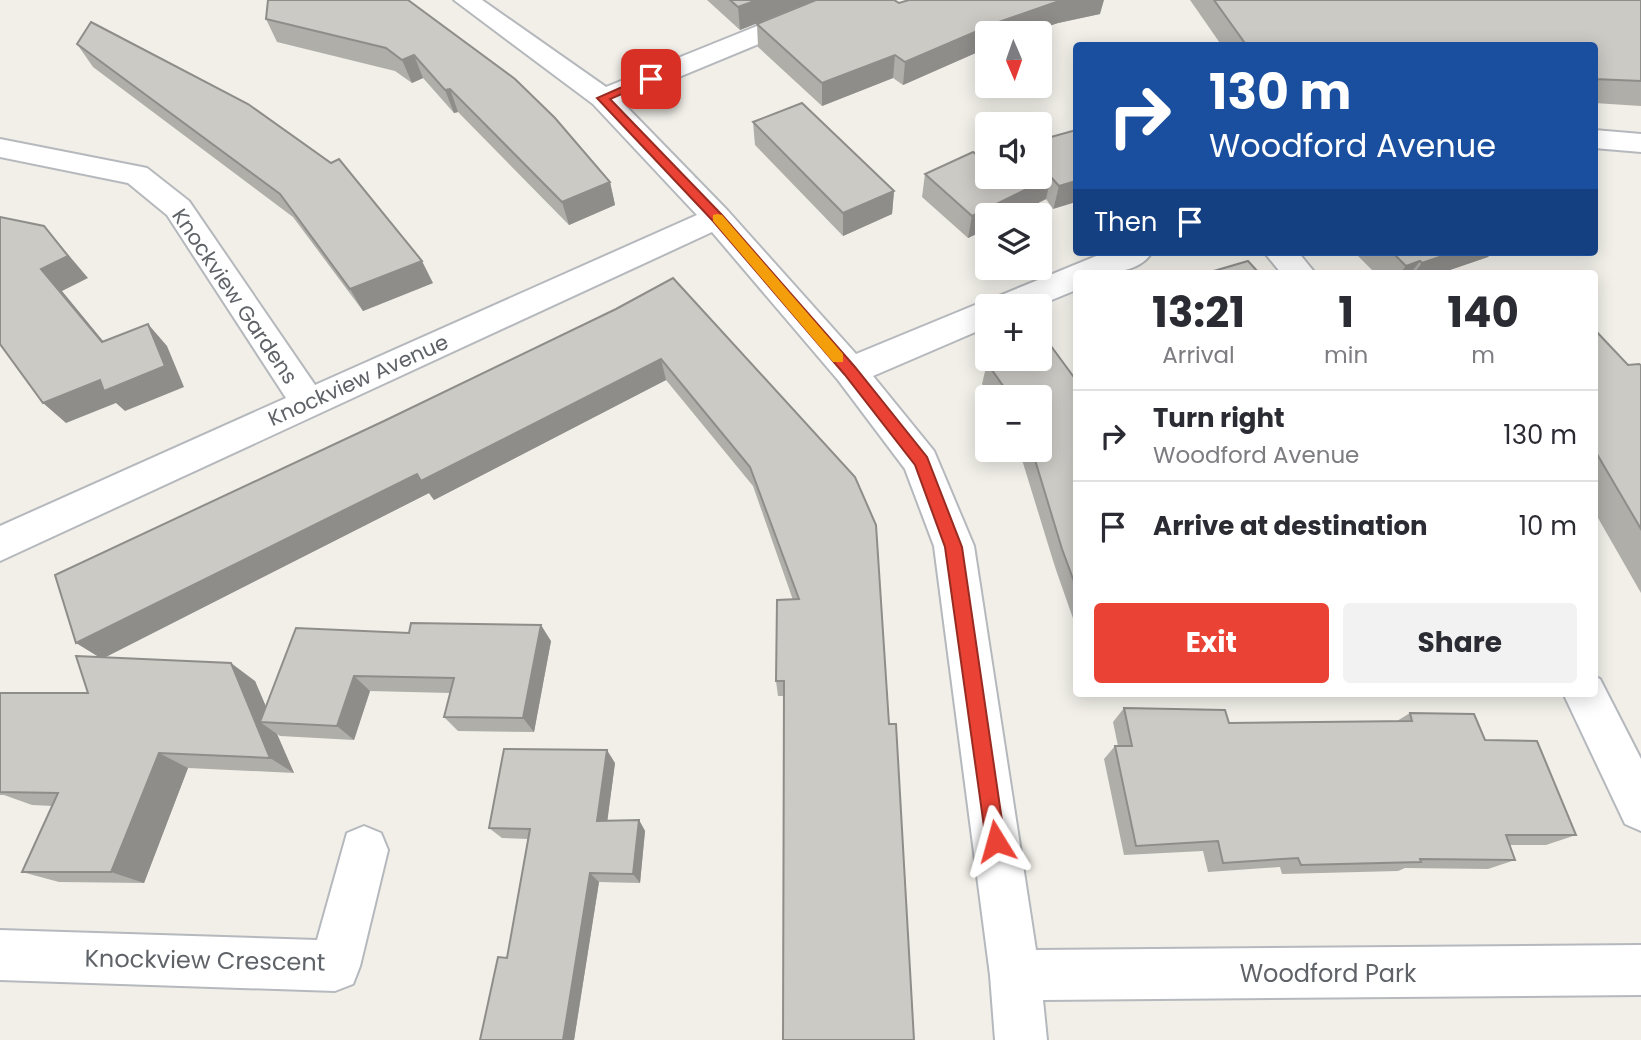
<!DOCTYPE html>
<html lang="en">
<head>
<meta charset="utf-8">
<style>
	:root { --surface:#fff; --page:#f2f2f3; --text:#2b2b33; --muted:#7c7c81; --line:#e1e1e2; --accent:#ea4335 }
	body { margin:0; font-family:Poppins,sans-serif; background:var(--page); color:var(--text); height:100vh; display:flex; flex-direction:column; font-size:26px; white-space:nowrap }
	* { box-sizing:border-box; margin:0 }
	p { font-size:23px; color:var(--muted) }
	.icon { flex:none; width:38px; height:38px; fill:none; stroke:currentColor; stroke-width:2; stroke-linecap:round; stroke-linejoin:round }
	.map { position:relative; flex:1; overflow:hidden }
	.drawer { position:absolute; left:1073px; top:270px; width:525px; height:427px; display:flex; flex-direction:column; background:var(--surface); border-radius:7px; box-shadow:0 4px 18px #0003 }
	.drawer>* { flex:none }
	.hud { position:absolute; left:1073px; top:42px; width:525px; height:214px; border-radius:7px; box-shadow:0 4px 18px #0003; background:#1a4fa0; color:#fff; overflow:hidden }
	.needle { width:46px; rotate:178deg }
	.buttons { position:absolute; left:975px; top:21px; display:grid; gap:14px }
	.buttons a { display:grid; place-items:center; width:77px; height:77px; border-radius:7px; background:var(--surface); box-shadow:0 4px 18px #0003; font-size:35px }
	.pin { position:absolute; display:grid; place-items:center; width:60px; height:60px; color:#fff; margin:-30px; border-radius:14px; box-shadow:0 4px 10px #0006 }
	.me { position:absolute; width:77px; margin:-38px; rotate:352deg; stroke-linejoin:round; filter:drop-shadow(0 0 5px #0008) }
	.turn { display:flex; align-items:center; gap:24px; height:147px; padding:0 21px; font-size:32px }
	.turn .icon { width:91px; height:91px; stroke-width:2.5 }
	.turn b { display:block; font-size:49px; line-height:60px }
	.then { display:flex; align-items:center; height:66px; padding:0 21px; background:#0003; gap:14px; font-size:26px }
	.eta { display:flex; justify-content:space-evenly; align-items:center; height:119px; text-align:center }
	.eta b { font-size:42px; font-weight:700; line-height:49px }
	.cta { display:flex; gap:14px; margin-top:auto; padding:14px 21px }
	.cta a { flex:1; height:80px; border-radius:7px; background:var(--accent); color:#fff; font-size:28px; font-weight:700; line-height:80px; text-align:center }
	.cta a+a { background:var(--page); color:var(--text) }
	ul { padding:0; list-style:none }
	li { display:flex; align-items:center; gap:21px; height:91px; padding:0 21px; border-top:2px solid var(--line) }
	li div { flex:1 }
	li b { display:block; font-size:26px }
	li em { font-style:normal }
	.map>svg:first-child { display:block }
</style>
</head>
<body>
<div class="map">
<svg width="1641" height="1040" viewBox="0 0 1641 1040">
	<rect width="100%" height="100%" fill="#f1efe8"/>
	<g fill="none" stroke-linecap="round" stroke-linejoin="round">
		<!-- minor casing -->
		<g stroke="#b5b8bc" stroke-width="4">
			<g id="minor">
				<path d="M454,0H482L606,87L822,0H856L853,5L621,101L728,211L856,354L975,305L991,303L994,298L1106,252H1152C1138,276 1100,273 1076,273V290L1037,306H987V327L873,376L934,451L974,546L1036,950L1641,945V995L1043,1000L1047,1040H995L990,975L934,546L905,469L838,380L712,232L0,561V526L286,398L167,215L128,183L0,157V139L147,168L189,201L315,385L697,215L593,104Z"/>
				<path d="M1594,130L1641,134V152L1594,148Z"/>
				<path d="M1264,252H1298L1315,273H1281Z"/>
				<path d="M1594,676L1600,679L1641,759V831L1625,824L1563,693H1594Z"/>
				<path d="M364,826L381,833L388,850L360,966L353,984L335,991L0,980V930L317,940L347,833Z"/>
			</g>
		</g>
		<!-- minor -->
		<use href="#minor" fill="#fff" fill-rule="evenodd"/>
	</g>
	<!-- wall -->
	<g fill="#afaea9">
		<path d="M408,0L610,182L615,205L569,225L458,112L454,113L423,78L412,83L395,71L277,42L266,19Z"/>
		<path d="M707,0H815L740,30Z"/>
		<path d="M1190,0H1641V106L1594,103V46H1222Z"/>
		<path d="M899,3L1100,14L1058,23L1028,33H987V48L903,85L893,78L822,106L758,47L757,24Z"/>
		<path d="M77,44L433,283L363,311L293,217L93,67Z"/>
		<path d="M753,122L894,191L892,214L843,236L755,145Z"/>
		<path d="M1076,130L1053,209L1046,199L1014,215H987V229L968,238L922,197L925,174L978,156Z"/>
		<path d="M1354,252H1492L1488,257L1441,273H1375Z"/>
		<path d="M673,278L889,724L914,1040L784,696H778L776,681L793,600L753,486L666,380L434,500L429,493L104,657L255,681L266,707L296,628L551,641L534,732L458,731L444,717L450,693L370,691L354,740L280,736L277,734L294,773L188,768L144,883L59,882L22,872L53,806L32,805L4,795H0V693H88L99,657L384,421L616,309Z"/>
		<path d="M1594,329L1628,365H1641V593L1594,511Z"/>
		<path d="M987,363L1076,380V627L1055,567L1023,463L1014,450H1040V397H991L982,384Z"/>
		<path d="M1124,708L1229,723L1397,721L1410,713L1576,835L1546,845H1510L1515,860L1488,869L1405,868L1398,871L1282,874L1280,867L1208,872L1203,851L1124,855L1104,759L1115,746H1118L1113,722Z"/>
		<path d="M615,763L607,821L639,820L645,831L640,883L599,882L574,1040H480L507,958L528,839L502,838L489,828Z"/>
	</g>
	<!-- shaded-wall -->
	<g fill="#8f8d8a">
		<path d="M757,0H815L740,30L738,7Z"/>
		<path d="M1062,0H1104L1100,14L1058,23L1028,33H987V48L903,85L905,62L996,23Z"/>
		<path d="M414,55L423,78L412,83L402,60Z"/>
		<path d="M895,55L893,78L822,106V83Z"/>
		<path d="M450,89L458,112L454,113L445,90Z"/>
		<path d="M1051,177L1046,199L1014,215H987V229L968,238L972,216Z"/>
		<path d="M1076,181V202L1053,209L1059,186Z"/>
		<path d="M610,182L615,205L569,225L562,202Z"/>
		<path d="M894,191L892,214L843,236V213Z"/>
		<path d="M44,226L88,278L62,291L122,364L102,342L41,269Z"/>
		<path d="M1454,252H1492L1488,257L1441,273H1414L1422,263Z"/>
		<path d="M422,261L433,283L363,311L350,289Z"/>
		<path d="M1420,261L1411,273H1400L1406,266Z"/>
		<path d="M148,324L167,346L184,387L125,411L116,403L66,423L43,403Z"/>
		<path d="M661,359L666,380L434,500L429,493L102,659L76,643L417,474Z"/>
		<path d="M541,625L551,641L534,732L523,718Z"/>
		<path d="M231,663L255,681L273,723L260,722L277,734L294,773L270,758Z"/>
		<path d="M354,676L370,691L354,740L337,726Z"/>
		<path d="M607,750L615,763L606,831L597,821Z"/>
		<path d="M159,753L188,768L144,883L111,872Z"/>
		<path d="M639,820L645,831L640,883L633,874Z"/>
		<path d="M590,873L599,882L574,1040H563Z"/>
	</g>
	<!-- building -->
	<g fill="#cccac5" stroke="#8f8d8a" stroke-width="2">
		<path d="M268,0H408L515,79L555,118L610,182L562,202L450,89L445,90L414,55L402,60L386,48L266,19Z"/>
		<path d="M730,0H757L738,7Z"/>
		<path d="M816,0H894L899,3L909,0H1062L996,23L905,62L895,55L822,83L757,24Z"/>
		<path d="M1214,0H1641V81L1594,79V46H1247Z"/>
		<path d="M91,22L248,104L331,163L339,159L422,261L350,289L280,194L77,44Z"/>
		<path d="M802,103L894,191L843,213L753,122Z"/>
		<path d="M1076,130V181L1059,186L1051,177L972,216L925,174L973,152L978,156L987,154V177H1040V140Z"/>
		<path d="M0,217L44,226L68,256L41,269L102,342L148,324L165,366L104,391L100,380L43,403L0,344Z"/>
		<path d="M1392,252H1454L1422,263L1420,261L1406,266Z"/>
		<path d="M1248,261L1259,273H1207Z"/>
		<path d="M673,278L855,477L876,525L889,724H896L914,1040H783L784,681H776L777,600L799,599L750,467L661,359L421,481L417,474L76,643L55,575L384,421L616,309Z"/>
		<path d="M1594,329L1628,365L1639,364L1641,365V529L1594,449Z"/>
		<path d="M1048,342L1076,380V587L1062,549L1032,450H1040V397H1011L987,363L1000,359H1040V345Z"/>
		<path d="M411,623L541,625L523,718L444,717L454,678L354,676L337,726L260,722L296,628L409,633Z"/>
		<path d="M76,656L231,663L270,758L159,753L111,872H22L58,793L0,792V693H88Z"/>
		<path d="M1124,708L1225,710L1229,723L1412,721L1410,713L1474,714L1485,740L1537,741L1576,835H1506L1515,860L1420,859L1421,862L1301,865L1298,858L1223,863L1218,841L1136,846L1115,746H1132Z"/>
		<path d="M504,749L607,750L597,821L639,820L633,874L590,873L563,1040H480L498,957L507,958L530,829L489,828Z"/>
	</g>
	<!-- route -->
	<path fill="#ea4335" stroke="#982c22" stroke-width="2" d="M647,76L657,79L610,99L722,215L855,367L927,457L962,547L1005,841L1002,848L996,851L989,848L986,841L945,547L915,465L845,375L713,221L597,98Z"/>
	<!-- slow -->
	<path fill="#f59e0b" d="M717,214L722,215L843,354V362H833L713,221V215Z"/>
	<g text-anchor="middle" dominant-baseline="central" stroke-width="5" stroke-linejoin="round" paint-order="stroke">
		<!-- street labels -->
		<g font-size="21" fill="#5f6368" stroke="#fff">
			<text transform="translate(235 296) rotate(56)">Knockview Gardens</text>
			<text transform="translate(358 380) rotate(-24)">Knockview Avenue</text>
		</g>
		<!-- near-street labels -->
		<g font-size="24" fill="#5f6368" stroke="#fff">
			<text transform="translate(205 960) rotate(1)">Knockview Crescent</text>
			<text x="1328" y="973">Woodford Park</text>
		</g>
	</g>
</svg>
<div class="buttons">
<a><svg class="needle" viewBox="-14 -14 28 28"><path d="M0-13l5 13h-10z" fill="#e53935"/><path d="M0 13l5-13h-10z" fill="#7c7c81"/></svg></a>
<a><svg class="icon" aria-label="sound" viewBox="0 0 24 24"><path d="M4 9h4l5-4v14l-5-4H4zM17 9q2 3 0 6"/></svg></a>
<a><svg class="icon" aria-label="layers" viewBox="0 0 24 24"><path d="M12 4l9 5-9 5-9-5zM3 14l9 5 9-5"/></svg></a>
<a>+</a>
<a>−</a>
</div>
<div class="pin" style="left:651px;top:79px;background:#d93025"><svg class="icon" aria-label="arrive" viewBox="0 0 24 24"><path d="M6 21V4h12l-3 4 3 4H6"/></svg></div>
<svg class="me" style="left:996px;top:841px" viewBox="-20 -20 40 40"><path d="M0-17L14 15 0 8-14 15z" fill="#ea4335" stroke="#fff" stroke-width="4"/></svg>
<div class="hud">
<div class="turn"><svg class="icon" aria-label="right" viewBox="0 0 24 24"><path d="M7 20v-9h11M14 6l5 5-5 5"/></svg><div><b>130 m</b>Woodford Avenue</div></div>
<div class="then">Then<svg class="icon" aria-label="arrive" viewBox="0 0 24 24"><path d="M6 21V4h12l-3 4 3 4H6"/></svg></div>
</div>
<section class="drawer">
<div class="eta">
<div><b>13:21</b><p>Arrival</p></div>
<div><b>1</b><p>min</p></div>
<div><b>140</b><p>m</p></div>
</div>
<ul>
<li><svg class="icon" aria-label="right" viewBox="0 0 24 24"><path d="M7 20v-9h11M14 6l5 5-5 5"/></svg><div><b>Turn right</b><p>Woodford Avenue</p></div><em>130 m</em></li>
<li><svg class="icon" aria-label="arrive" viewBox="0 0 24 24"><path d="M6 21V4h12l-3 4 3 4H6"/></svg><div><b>Arrive at destination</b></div><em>10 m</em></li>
</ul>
<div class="cta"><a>Exit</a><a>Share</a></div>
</section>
</div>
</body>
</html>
